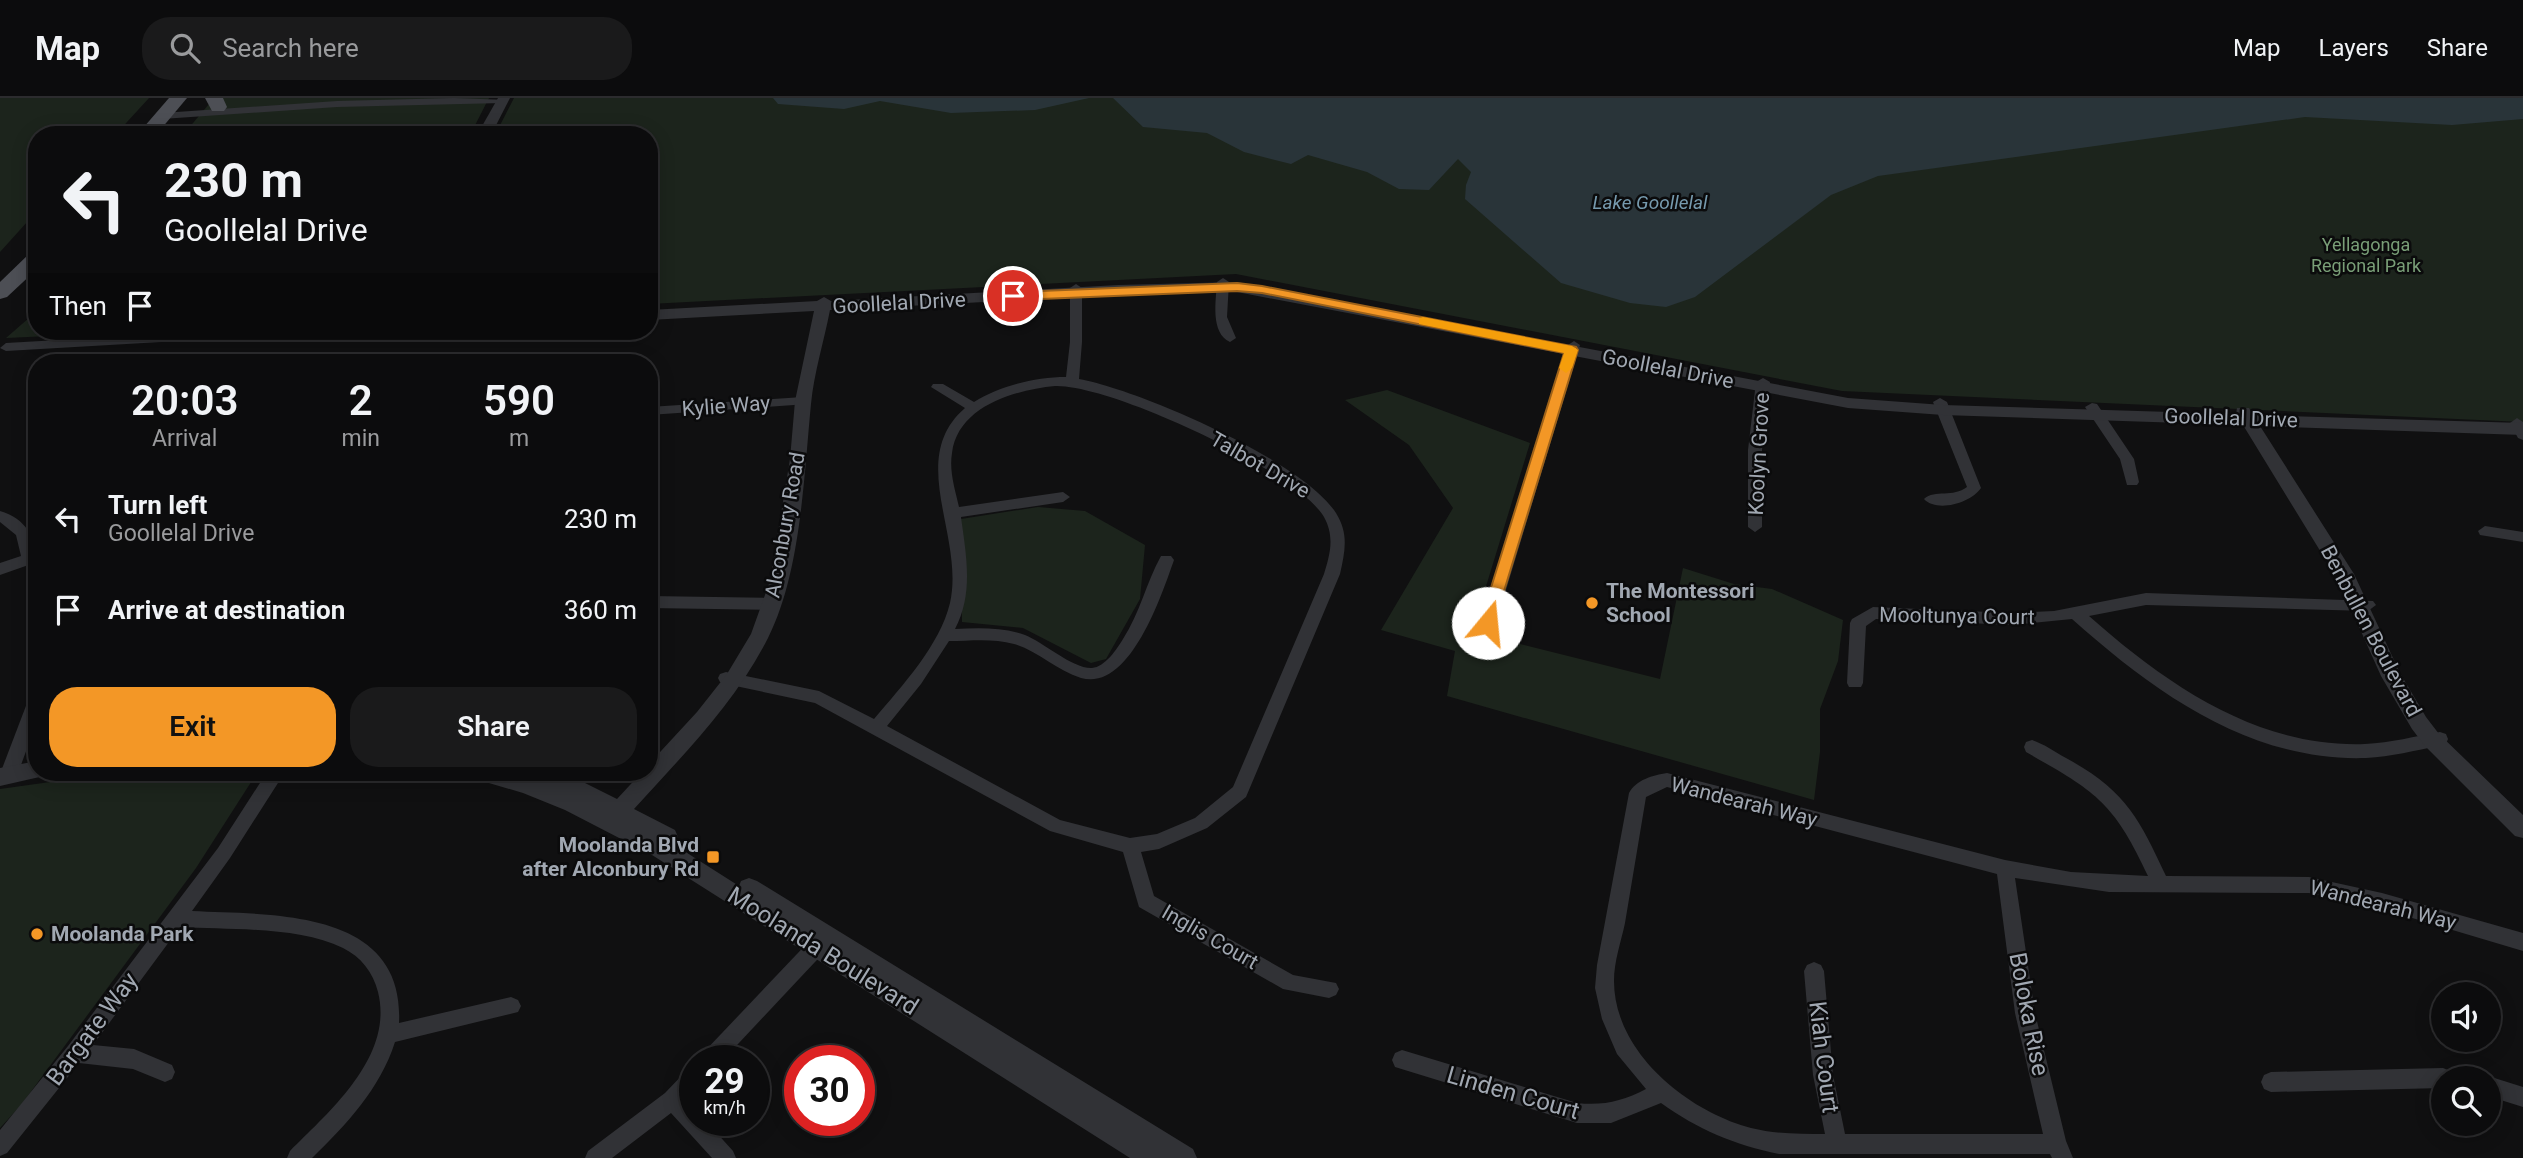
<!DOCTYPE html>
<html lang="en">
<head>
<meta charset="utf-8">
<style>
	:root { --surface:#0c0c0d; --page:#1a1a1b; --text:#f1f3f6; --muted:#9a9b9d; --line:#2c2c2e; --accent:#f39726 }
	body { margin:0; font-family:Roboto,sans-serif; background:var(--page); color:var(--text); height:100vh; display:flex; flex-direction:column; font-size:26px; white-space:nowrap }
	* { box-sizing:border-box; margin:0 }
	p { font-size:23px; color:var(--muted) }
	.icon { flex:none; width:38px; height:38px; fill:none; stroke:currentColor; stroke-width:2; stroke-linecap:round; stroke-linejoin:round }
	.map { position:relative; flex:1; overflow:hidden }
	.panel { position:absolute; left:28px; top:256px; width:630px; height:427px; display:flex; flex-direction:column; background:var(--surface); border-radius:28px; box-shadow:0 4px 18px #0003,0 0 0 2px var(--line) }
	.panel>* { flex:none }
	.hud { position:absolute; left:28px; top:28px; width:630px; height:214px; border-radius:28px; box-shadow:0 4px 18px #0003,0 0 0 2px var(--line); background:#0c0c0d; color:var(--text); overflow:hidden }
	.tools { position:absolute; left:2431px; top:884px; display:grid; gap:14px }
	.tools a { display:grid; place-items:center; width:70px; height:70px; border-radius:50%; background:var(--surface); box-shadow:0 4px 18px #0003,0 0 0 2px var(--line); font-size:35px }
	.speed { position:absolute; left:679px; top:947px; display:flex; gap:14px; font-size:35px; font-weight:700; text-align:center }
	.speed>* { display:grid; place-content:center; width:91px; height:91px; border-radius:50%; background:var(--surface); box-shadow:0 4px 18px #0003,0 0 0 2px var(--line); line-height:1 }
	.speed small { font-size:18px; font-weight:400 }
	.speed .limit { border:10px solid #d22; background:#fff; color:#111 }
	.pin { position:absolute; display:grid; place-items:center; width:60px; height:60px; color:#fff; margin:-30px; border:4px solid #fff; border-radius:50%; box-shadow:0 2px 7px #0007 }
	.me { position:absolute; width:77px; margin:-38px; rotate:17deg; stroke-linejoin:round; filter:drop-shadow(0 0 5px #0008) }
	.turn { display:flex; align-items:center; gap:24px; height:147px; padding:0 21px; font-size:32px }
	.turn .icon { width:91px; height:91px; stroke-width:2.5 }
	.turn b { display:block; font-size:49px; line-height:60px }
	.then { display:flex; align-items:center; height:66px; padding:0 21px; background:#0003; gap:14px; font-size:26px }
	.eta { display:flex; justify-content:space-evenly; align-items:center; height:119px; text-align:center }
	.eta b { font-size:42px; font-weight:600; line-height:49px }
	.primary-button { display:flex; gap:14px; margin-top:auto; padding:14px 21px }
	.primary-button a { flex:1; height:80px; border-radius:28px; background:var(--accent); color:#111; font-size:28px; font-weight:600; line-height:80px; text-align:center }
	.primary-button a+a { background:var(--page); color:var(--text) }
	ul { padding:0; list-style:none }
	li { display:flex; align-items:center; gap:21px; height:91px; padding:0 21px }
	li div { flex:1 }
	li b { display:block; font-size:26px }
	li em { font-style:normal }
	header { display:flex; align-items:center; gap:42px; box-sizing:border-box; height:98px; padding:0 35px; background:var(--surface); border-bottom:2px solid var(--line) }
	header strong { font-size:33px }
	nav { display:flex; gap:38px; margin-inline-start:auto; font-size:24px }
	.search { width:490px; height:63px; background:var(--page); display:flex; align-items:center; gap:18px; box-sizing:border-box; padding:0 24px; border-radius:28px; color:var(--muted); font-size:26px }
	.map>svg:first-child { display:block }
</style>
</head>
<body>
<header>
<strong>Map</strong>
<div class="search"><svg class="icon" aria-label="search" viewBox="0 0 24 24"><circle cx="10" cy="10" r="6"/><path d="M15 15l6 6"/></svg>Search here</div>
<nav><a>Map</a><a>Layers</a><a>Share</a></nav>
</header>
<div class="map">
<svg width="2523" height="1060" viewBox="0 0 2523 1060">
	<rect width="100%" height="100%" fill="#101011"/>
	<!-- green -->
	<g fill="#1c241c">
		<path d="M0,0H149L116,36L37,37V113L0,154Z"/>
		<path d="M214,0H489L470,37H183Z"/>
		<path d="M514,0H2523V324L1842,293L1236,176L649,206V37H495Z"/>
		<path d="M37,213V233H159L6,240Z"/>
		<path d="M1387,292L1530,345L1472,534L1660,581L1683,470L1734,486L1772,491L1843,522L1838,563L1820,611V654L1814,702L1447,598L1455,553L1381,532L1453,410L1409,347L1345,302Z"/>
		<path d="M1038,409L1085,413L1145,447L1140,501L1106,561L1091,565L1023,530L962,524L961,421Z"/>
		<path d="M122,674H253V681L196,770L21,1007L0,1030V691Z"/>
	</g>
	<!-- water -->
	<g fill="#293439">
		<path d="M773,0H1089L1035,12L951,15L880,3L844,11L778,6Z"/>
		<path d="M1113,0H2523V21L2452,27L2305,19L1878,78L1831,97L1695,199L1666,209L1630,205L1561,185L1465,101L1466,87L1471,74L1458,61L1429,92L1399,91L1367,74L1308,57L1291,66L1244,54L1207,35L1143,29Z"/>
	</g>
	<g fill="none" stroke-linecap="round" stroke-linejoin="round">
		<!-- minor -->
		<g fill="#313236" fill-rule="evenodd">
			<path d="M454,0L508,2L503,5L337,9L162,21L157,18L162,15L337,3Z"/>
			<path d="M1223,180L1229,184L1227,219L1236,240L1230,244C1210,235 1216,202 1217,184Z"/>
			<path d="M1076,186L1082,190V244L1079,281C1140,292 1303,363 1336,415C1349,436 1345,453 1340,476L1246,699L1207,730L1159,751L1141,754L1154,798L1293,877L1336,885L1339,891L1336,897L1329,900L1283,891L1139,809L1123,754L1050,733L815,605L726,586L720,584L718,580L720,576L726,574L819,593L874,621C902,588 940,547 950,505C965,438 906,361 965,310L931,289L933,286H943L974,304C1000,288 1035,279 1066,279L1070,244V190ZM1055,288C1110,286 1296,372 1324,419C1335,439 1330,456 1324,476L1233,689L1195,720L1157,736L1130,740L1060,722L887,628L921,586L949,543C970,543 993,540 1014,546C1038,553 1057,573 1081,580C1130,594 1162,496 1174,462L1171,458H1161C1146,485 1140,515 1123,541C1117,551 1105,569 1092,570C1073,571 1043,544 1025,537C1003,529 978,530 955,531C974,495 966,457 961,419L1063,404L1070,399L1063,394L959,409C955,391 949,373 952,355C958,308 1015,292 1055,288Z"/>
			<path d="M216,233H286L280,237L6,253L0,250L6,245Z"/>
			<path d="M1574,243L1580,247L1496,525L1488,531L1480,525L1568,247Z"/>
			<path d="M1763,280L1770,284L1762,352V429L1755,434L1748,429V352L1756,284Z"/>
			<path d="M803,299L808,300L810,303L808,306L649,317V309Z"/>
			<path d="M1940,300L1947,304L1981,390C1971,405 1937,415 1924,401C1935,391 1953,400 1967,389L1933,304Z"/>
			<path d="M2092,305L2097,306L2134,361L2139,384L2137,387H2127L2120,361L2085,309Z"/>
			<path d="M2517,320L2523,324V342L2518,340L2510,325Z"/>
			<path d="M0,413C25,420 37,440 37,464L0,477V465L21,458L16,437L0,424Z"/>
			<path d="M2485,428L2523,434V444L2480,437L2478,433Z"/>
			<path d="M2146,495L2373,503L2376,507L2368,513L2146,507L2089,518C2166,586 2257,650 2365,646C2391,645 2415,638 2440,634L2446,636L2448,641L2446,646L2440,648C2415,652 2391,659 2366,660C2250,664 2154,594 2072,521L2013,527L1876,521L1866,528L1863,585L1861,589H1849L1847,585L1850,525L1852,521L1873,509L2013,515L2054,513Z"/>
			<path d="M649,498L772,500L780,506L772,512L649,510Z"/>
			<path d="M37,594V623L17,678L14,683L8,685L2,683L0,676L29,600L31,595Z"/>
			<path d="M2032,642C2044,646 2055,654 2066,660C2125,692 2139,720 2166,778L2309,779L2382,795L2523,835V853L2382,811L2309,795L2109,794L2015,780L2035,915L2066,1043L2073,1060H2052L2050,1056H1779C1735,1047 1697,1031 1661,1005L1611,1025H1577L1395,969L1392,962L1395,955L1402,952L1577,1005C1603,1008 1623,1003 1646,991L1617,956L1602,921L1595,890L1597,867L1629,695C1636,682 1653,677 1667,675L2005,762L2071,774L2148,778C2113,703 2096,694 2026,654L2024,649L2026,644ZM1667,689L1997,776L2015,915L2043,1036H1845L1833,977L1824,873L1821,867L1814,864L1807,867L1804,873L1813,977L1825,1036C1800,1036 1775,1036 1751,1030C1687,1013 1614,954 1614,883C1614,863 1621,844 1625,825C1632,783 1639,741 1646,699Z"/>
			<path d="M267,674H285L230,760L192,813C272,817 405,810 399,925L511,899L518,902L521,908L518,914L395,944C380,991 346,1027 312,1060H287L290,1053C331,1012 394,958 378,894C373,874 361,859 343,850C298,828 230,832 180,829L93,947L134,951L172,967L175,974L172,981L165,984L133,971L79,965L7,1055L0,1058V1032L68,948L218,750Z"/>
			<path d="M823,834L830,836L832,842L830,848L723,962H700L703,955L816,836Z"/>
			<path d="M695,968V993L686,1002L695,1011V1022H705L733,1053L736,1060H712L671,1015L612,1060H585L588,1053L665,995L688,971Z"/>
			<path d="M2443,970L2450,973L2453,980H2443V990L2271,994L2264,991L2261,984L2264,977L2271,974Z"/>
			<path d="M2488,978L2523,989V1009L2488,998V980H2483Z"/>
		</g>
		<!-- tertiary -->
		<g fill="#313236" fill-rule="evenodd">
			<path d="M498,0H510L491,37H477Z"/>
			<path d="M1237,184L1848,300L1943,307L2236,316L2237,310H2249L2253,317L2523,325V337L2260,328L2354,476L2400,575L2426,619L2439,636L2523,717V740L2515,738L2425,648L2412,631L2381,578L2338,482L2243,327L1943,317L1848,310L1237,194L1118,197L830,212C824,243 814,275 811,306C804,377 801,475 768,540C735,605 683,657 634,711L675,732L678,739L673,746L739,788L741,783L749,780L757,783L1193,1051L1197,1060H1130L652,757L565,712L523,695L472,680L469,674H552L583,684L617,701L642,674H649V666L697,614L727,576L751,536L770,483L790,361L795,303L814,213L649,222V212L817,203L824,199L831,203L1118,187Z"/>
			<path d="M37,663V674H47L44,678L0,688V670Z"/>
		</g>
		<!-- primary -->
		<g fill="#4d4f55" fill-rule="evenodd">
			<path d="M169,0H187L156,37H137Z"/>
			<path d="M205,0H223L227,9L224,13H212Z"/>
			<path d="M37,153V171L7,199L0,201V184L30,155Z"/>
		</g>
	</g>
	<!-- route -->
	<path fill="#f39726" stroke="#9e6219" stroke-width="2" d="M1237,185L1262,188L1576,249L1578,252L1493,529L1488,531L1480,525L1564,255L1262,195L1237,193L1013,202L1006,198L1013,194Z"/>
	<!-- slow -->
	<path fill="#f59e0b" d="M1423,219L1572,248L1578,252L1572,270L1566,275L1559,270L1564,255L1419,226V220Z"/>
	<!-- markers -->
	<g fill="#f39726" stroke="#0b0b0c" stroke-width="2.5">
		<circle cx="1592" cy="505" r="7"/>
		<rect x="706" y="752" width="14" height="14" rx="3.5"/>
		<circle cx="37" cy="836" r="7"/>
	</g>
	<g text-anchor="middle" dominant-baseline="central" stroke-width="5" stroke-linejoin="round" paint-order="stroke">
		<!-- far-park labels -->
		<g font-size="18" fill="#799e77" stroke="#0b0b0c">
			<text x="2366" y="146">Yellagonga<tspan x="2366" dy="21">Regional Park</tspan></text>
		</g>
		<!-- far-water labels -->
		<g font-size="19" font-style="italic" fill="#769aae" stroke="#0b0b0c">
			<text x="1650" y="104">Lake Goollelal</text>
		</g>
		<!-- street labels -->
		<g font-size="21" fill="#a1a8b2" stroke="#0b0b0c">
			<text transform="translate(899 205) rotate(-3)">Goollelal Drive</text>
			<text transform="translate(1668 271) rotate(11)">Goollelal Drive</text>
			<text transform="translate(726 308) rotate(-4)">Kylie Way</text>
			<text transform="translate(2231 320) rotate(2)">Goollelal Drive</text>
			<text transform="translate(1759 356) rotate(-87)">Koolyn Grove</text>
			<text transform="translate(1260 367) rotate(30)">Talbot Drive</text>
			<text transform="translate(785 427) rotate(-80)">Alconbury Road</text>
			<text transform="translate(1957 518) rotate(1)">Mooltunya Court</text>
			<text transform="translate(2371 533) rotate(62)">Benbullen Boulevard</text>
			<text transform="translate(1744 704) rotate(14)">Wandearah Way</text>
			<text transform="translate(2383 807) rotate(14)">Wandearah Way</text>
			<text transform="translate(1210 839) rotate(30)">Inglis Court</text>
		</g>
		<!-- poi labels -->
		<g font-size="21" font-weight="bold" fill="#a1a8b2" stroke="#0b0b0c" text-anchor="start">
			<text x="1606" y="493">The Montessori<tspan x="1606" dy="24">School</tspan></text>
			<text x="699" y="747" text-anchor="end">Moolanda Blvd<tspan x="699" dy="24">after Alconbury Rd</tspan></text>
			<text x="51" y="836">Moolanda Park</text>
		</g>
		<!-- near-street labels -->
		<g font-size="24" fill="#a1a8b2" stroke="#0b0b0c">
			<text transform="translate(823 853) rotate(32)">Moolanda Boulevard</text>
			<text transform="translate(2029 916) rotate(79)">Boloka Rise</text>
			<text transform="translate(92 931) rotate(-53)">Bargate Way</text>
			<text transform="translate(1824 959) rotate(83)">Kiah Court</text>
			<text transform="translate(1513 995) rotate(16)">Linden Court</text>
		</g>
	</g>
</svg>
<div class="tools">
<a><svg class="icon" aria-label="sound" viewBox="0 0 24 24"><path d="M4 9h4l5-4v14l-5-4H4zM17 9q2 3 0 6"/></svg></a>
<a><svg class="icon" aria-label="search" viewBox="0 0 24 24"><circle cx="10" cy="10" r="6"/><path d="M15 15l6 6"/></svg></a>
</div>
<div class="speed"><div>29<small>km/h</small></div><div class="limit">30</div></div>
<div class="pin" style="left:1013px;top:198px;background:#d93025"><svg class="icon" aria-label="arrive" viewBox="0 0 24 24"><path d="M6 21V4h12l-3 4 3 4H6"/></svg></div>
<svg class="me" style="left:1488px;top:525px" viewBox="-20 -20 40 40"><circle r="19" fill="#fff"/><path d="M0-13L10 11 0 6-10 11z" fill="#f39726"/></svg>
<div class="hud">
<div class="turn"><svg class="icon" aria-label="left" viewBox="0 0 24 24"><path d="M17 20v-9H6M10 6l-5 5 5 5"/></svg><div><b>230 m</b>Goollelal Drive</div></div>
<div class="then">Then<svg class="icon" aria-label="arrive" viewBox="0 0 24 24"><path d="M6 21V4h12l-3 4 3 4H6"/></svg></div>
</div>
<section class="panel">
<div class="eta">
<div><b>20:03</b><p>Arrival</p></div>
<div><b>2</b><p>min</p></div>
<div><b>590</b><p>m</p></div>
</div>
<ul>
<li><svg class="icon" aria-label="left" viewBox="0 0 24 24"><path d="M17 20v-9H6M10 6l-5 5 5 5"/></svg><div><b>Turn left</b><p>Goollelal Drive</p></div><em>230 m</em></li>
<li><svg class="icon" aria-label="arrive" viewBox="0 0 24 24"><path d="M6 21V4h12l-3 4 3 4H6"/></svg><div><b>Arrive at destination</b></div><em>360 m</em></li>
</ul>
<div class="primary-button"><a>Exit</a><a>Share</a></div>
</section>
</div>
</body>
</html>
